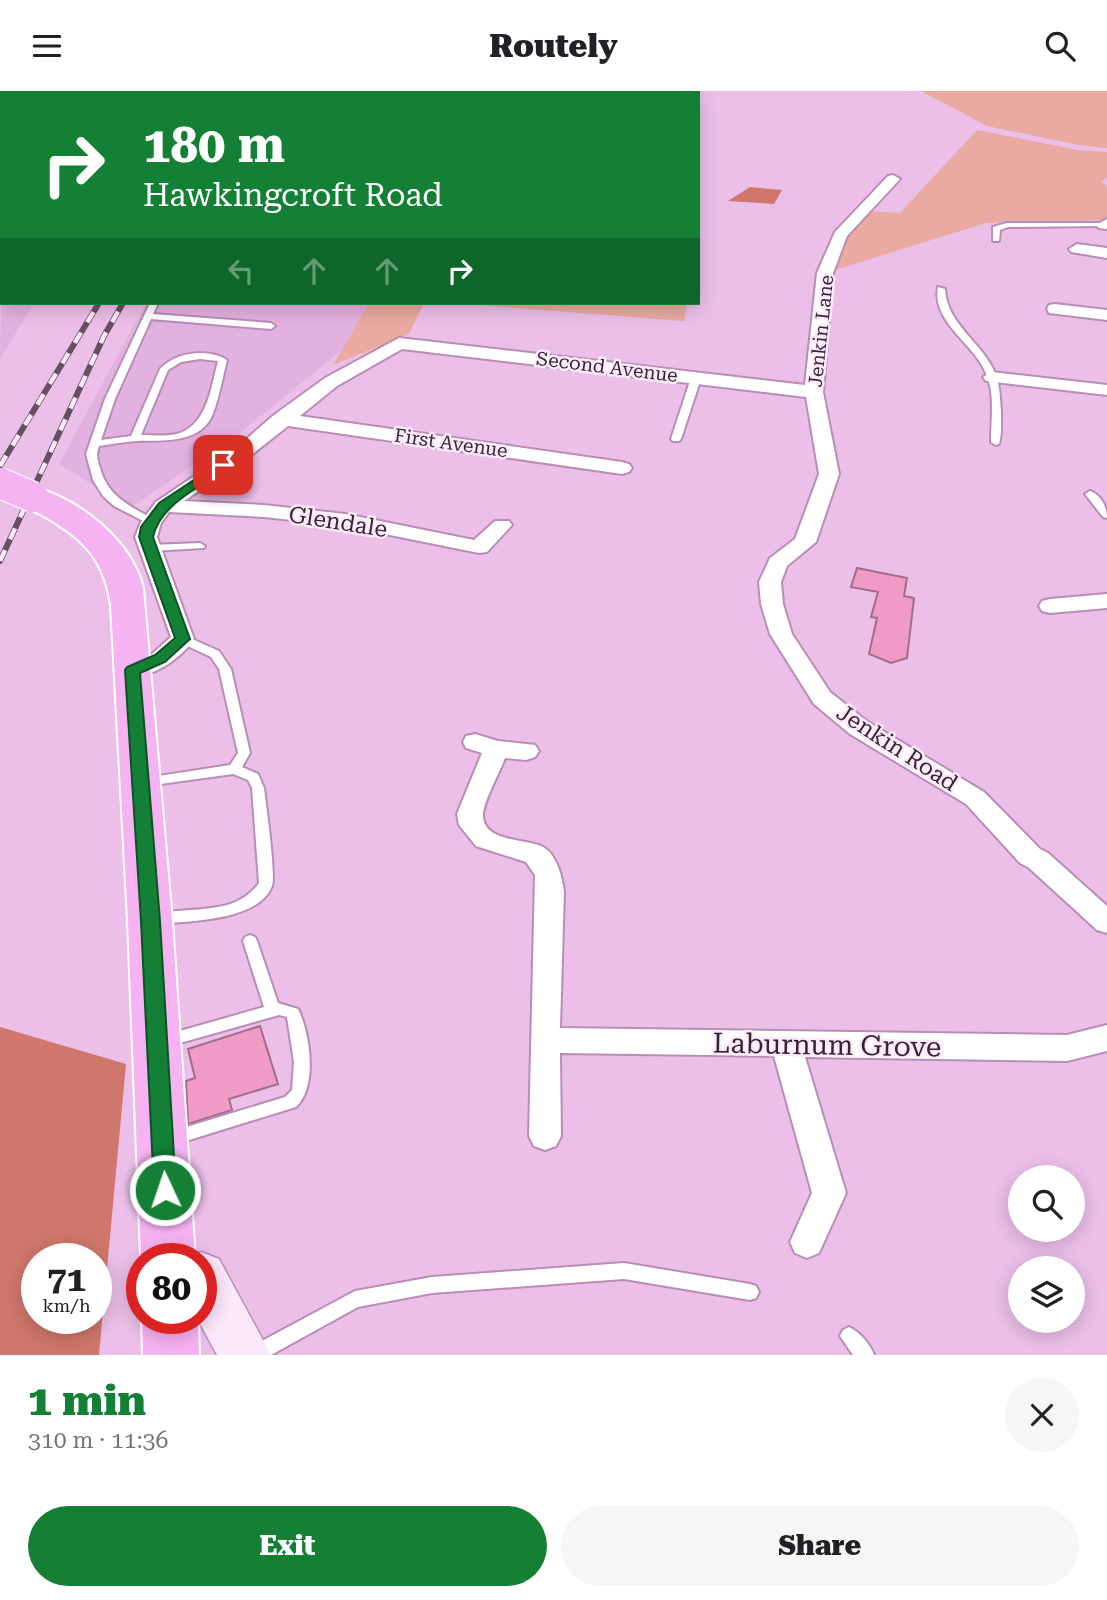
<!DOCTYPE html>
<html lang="en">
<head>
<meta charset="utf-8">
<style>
	:root { --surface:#fff; --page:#f6f6f6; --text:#202124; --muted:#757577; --accent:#138036 }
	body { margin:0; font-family:"Roboto Serif",serif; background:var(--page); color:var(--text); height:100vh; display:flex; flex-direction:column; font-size:26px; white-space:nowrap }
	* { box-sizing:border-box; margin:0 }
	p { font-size:23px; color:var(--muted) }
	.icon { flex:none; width:38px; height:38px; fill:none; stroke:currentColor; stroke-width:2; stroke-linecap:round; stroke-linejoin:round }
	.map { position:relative; height:1264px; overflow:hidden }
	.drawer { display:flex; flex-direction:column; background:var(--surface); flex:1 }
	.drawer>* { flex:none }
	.top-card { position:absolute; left:0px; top:0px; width:700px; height:214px; box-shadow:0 4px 18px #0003; background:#138036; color:#fff; overflow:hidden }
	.controls { position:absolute; left:1008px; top:1074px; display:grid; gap:14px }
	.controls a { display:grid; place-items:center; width:77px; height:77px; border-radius:50%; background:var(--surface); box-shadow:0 4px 18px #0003; font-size:35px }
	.speed { position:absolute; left:21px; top:1152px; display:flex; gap:14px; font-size:35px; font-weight:700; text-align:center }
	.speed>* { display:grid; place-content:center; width:91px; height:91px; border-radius:50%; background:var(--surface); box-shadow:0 4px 18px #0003; line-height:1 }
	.speed small { font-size:18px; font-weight:400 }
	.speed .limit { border:10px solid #d22; background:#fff; color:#111 }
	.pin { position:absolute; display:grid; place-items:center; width:60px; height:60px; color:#fff; margin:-30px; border-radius:14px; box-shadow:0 4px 10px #0006 }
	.me { position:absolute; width:77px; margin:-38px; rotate:357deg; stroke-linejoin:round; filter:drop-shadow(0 0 5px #0008) }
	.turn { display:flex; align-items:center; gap:24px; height:147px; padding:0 28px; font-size:32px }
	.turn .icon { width:91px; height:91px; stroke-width:2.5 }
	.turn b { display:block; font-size:49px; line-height:60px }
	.lanes { display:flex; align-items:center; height:66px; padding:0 28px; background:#0003; justify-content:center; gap:35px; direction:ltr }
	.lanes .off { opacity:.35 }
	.round { display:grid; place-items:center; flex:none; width:74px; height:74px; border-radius:37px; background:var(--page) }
	.summary { display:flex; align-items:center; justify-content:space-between; height:119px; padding:0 28px }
	h1 { font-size:42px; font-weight:800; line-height:52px; color:var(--accent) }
	.primary-button { display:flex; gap:14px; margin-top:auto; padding:14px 28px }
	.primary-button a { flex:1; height:80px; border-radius:42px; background:var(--accent); color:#fff; font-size:28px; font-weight:800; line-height:80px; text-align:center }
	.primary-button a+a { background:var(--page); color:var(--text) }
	header { display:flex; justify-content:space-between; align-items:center; height:91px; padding:0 28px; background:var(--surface); font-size:32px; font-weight:800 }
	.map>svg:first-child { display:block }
</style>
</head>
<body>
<header><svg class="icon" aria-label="menu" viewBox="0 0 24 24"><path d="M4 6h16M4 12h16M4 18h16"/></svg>Routely<svg class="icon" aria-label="search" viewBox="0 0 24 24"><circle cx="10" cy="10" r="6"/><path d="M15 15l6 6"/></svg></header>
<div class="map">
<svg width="1107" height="1264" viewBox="0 0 1107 1264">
	<rect width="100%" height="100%" fill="#ecbfe9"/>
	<!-- built -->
	<g fill="#e3b1e0">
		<path d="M2,163V212H34L0,268Z"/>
		<path d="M146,212H369L342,259L235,346L130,417L59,373Z"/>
	</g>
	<!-- green -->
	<g fill="#e9aaa1">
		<path d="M921,0H1107V57L1079,54L987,35Z"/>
		<path d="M977,39L1078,59L1107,61V86L1102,90L1107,97V129L986,132L835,179L845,145L871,120L900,122Z"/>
		<path d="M369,212H424L409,243L333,274Z"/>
		<path d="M451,212H687L684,230Z"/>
	</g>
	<!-- forest -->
	<g fill="#cf776b" fill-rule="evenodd">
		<path d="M750,96L782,99L774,113L728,110Z"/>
		<path d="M0,936L126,973L99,1264H0ZM37,1167H96V1227H37Z"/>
	</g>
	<!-- building -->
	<g fill="#ef9bc5" stroke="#a16d87" stroke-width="2">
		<path d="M857,477L907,487L904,505L914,507L907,567L891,572L869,563L877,527L871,526L878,501L851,496Z"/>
		<path d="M260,935L278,993L229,1008L232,1019L188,1033L186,990L195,987L188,958Z"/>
	</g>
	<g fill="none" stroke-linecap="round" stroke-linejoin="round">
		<!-- lane casing -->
		<g stroke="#b88db6" stroke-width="4">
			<g id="lane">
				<rect x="0" y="19" width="2" height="4"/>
				<path d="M1007,132H1107V135L1008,136L1000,139L999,150H993V136Z"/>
				<path d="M938,196L945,198C947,234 982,251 995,282C1000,294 1000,307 1001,320C1001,331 1002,343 999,353L996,354L991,351C991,330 995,305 987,285C977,254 931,232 938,196Z"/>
				<path d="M150,212H158L153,223L271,232L275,235L271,238L151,228L115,308L101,349L131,345L160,278C176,261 207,257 227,269C223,285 218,313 211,327C197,353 161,349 136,350C124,351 111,353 99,355C96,363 97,368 100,377C108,406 130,415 155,429V433L151,434L114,415L103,405L93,389L86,363L105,308ZM200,268L218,270C211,296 208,331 180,342C168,346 153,344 141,344L168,279L181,271Z"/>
				<path d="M696,284L701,287L681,348L679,350H673L671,348L691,287Z"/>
				<path d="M1090,400C1101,404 1107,416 1107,427L1103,426L1085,403Z"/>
				<path d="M200,452L205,455L204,457L151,460L146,457L151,454Z"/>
				<path d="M183,544L219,560L231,578L250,662L242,676L258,683L264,697C266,713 276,785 272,795C259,830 189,830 158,833L153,832L151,828L153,824C189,814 234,827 259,792L252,697L248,689L233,683L146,695L140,691L146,687L230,674L238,662L219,578L211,566L179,551L177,548Z"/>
				<path d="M250,844L255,846L257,850L278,912L298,918C310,942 318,996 296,1016L173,1054L167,1052L165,1047L167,1042L285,1006L292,999L294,971L287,926L279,924L166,956L161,954L158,950L161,946L166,944L264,916L243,850L245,846Z"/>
				<path d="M624,1172L750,1193L756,1195L759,1201L756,1207L750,1209L624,1188L432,1202L358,1216L271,1264H244L247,1258L355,1200L432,1186Z"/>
				<path d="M849,1236C860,1241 870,1253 874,1264H853L840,1245L843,1239Z"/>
			</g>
		</g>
		<!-- street casing -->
		<g stroke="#b88db6" stroke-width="4">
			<g id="street">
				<rect x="117" y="0" width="12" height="2"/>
				<path d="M893,84L900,88L847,145L833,182L823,301L839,383L816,451L787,475L781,491L783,513L792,543L830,601L868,631L984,701L1040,758L1048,762L1107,815V842L1097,839L1028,776L1020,772L966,713L850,643L814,613L770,543L761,513L759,491L770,467L795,448L819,383L806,306L402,258L337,295L300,325L622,371L629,373L632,377L629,381L622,383L288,335L250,365L184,410L264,414L345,423L474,449L495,430H509L512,434L487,461L479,462L345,435L264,426L169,421L161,432L157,446L194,548C182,567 148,591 125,584L121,579L125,574L152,563L171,546L135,446L141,431L156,411L236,357L274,324L325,287L399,247L805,294L817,182L835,141L888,85Z"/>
				<path d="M0,96H2L0,105Z"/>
				<path d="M1107,128V138L1099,137L1096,134Z"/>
				<path d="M1077,153L1107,157V167L1071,161L1069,158Z"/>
				<path d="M1055,213L1107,219V229L1049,222L1047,218L1049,214Z"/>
				<path d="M992,281L1107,294V304L986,290L983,286Z"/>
				<path d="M1107,503V517L1050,522L1042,520L1039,515L1042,510L1050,508Z"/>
				<path d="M475,643L498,650L535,654L539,660L535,666L526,669L505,667C500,681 483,711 483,724C483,752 527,747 543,756C557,764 562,786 564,800L560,937L1067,944L1107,934V960L1067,970L805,966L846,1102L819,1162L807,1167L795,1162L790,1151L812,1102L774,965L560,962L561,1045L556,1055L545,1059L534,1055L529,1045L535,784L526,771L476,755L459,734L457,723L482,662L466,657L463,651L466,645Z"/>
			</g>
		</g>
		<!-- secondary casing -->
		<g stroke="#b88db6" stroke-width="3">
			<path id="secondary" d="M201,1161L219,1168L271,1264H217L197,1227H201V1167H186Z"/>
		</g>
		<!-- highway casing -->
		<g stroke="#fff" stroke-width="4">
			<g id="highway">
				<path d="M33,396C79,408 132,450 143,497L172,830L195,1167H141L128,830L111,514C104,470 86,450 49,428C38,421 24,417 17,406L22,399Z"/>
				<path d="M142,1227H198L199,1264H143Z"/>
			</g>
		</g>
		<!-- lane -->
		<use href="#lane" fill="#fff" fill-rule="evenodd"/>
		<!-- street -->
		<use href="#street" fill="#fff" fill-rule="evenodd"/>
		<!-- secondary -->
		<use href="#secondary" fill="#fce8fb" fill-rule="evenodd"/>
		<!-- highway -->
		<use href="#highway" fill="#f6b3f2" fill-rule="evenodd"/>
		<!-- rail casing -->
		<g stroke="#664e65" stroke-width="6">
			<g id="rail">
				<path d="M0,375L99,212"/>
				<path d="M0,470L104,245L123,212"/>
			</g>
		</g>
		<!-- rail -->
		<use href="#rail" stroke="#fdeafb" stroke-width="4.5" stroke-dasharray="12" stroke-linecap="butt"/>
		<!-- highway-bridge casing -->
		<g stroke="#fff" stroke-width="32" stroke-linecap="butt">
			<path id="highway-bridge" d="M0,392L33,406"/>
		</g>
		<!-- highway-bridge -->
		<use href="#highway-bridge" stroke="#f6b3f2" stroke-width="30"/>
	</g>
	<!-- route -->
	<path fill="#138036" stroke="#0c5323" stroke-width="2" d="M223,370L227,372V377C202,395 160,413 153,446L190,548L165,571L140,582L160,830L176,1099L173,1106L165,1108L157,1106L154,1099L141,830L125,579L127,576L155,564L175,547L139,446L141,436L159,412Z"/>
	<g text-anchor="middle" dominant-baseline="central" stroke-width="5" stroke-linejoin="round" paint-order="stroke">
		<!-- far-street labels -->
		<g font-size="19" fill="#362535" stroke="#fdeafb">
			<text transform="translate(821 240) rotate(-84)">Jenkin Lane</text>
			<text transform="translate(607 276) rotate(7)">Second Avenue</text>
			<text transform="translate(451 352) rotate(8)">First Avenue</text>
		</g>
		<!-- street labels -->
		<g font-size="23" fill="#362535" stroke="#fdeafb">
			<text transform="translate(338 431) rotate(9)">Glendale</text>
			<text transform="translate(897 657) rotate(33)">Jenkin Road</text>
		</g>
		<!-- near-street labels -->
		<g font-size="28" fill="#362535" stroke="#fdeafb">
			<text transform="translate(827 954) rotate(1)">Laburnum Grove</text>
		</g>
	</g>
</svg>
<div class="controls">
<a><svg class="icon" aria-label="search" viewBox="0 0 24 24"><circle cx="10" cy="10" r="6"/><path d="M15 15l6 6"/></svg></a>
<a><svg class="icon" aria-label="layers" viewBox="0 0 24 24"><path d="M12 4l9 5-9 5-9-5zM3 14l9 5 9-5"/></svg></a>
</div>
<div class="speed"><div>71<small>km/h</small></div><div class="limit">80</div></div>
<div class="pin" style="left:223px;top:374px;background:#d93025"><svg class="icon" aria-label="arrive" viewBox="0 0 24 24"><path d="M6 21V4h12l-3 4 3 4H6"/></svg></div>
<svg class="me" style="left:165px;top:1099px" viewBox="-20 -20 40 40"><circle r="17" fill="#138036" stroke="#fff" stroke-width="3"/><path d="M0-11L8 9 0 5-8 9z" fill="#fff"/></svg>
<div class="top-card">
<div class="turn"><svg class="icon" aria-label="right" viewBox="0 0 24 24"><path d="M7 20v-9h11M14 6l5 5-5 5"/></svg><div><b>180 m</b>Hawkingcroft Road</div></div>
<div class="lanes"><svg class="icon off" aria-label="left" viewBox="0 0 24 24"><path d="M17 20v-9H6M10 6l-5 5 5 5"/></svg><svg class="icon off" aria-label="ahead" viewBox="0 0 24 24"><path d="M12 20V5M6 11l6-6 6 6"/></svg><svg class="icon off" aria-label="ahead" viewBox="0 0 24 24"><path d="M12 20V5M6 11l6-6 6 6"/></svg><svg class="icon" aria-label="right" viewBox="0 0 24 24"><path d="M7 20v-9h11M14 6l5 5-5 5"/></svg></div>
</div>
</div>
<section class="drawer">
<div class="summary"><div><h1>1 min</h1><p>310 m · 11:36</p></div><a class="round"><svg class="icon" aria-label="close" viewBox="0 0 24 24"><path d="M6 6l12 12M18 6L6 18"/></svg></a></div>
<div class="primary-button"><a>Exit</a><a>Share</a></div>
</section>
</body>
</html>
